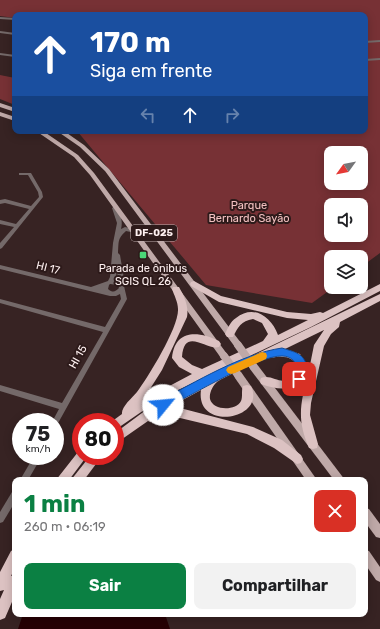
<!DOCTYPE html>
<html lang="pt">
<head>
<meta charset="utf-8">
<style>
	:root { --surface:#fff; --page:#f2f2f2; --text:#202124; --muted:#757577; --accent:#0b8043 }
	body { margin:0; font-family:Rubik,sans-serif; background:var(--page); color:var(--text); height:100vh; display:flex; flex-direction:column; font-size:15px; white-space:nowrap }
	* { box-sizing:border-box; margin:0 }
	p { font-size:13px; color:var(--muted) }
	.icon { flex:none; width:22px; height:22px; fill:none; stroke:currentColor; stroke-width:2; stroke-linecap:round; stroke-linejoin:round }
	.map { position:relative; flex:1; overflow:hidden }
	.panel { position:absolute; left:12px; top:477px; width:356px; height:140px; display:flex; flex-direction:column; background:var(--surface); border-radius:8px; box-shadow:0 2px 10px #0003 }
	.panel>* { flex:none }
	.banner { position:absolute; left:12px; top:12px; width:356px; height:122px; border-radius:8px; box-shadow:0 2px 10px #0003; background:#1a4fa0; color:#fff; overflow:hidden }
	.needle { width:26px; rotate:237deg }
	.controls { position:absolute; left:324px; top:146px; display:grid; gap:8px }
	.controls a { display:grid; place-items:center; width:44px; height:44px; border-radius:8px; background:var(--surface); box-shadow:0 2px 10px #0003; font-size:20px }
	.speed { position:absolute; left:12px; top:413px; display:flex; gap:8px; font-size:20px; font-weight:700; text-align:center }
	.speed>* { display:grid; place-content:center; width:52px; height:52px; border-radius:50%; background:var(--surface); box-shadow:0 2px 10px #0003; line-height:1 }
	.speed small { font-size:10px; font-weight:400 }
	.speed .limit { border:6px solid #d22; background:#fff; color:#111 }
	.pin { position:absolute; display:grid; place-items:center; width:34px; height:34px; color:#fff; margin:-17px; border-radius:8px; box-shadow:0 2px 6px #0006 }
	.me { position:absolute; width:44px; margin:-22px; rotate:62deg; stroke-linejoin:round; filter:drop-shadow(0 0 3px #0008) }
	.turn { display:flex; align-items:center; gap:14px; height:84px; padding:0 12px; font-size:18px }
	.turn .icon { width:52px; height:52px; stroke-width:2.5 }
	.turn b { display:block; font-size:28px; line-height:34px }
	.lanes { display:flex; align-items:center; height:38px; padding:0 12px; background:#0003; justify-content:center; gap:20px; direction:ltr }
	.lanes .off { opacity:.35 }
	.round { display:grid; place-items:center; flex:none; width:42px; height:42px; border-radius:8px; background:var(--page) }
	.headline { display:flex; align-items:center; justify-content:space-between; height:68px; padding:0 12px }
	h1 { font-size:24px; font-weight:700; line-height:30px; color:var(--accent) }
	.cta { display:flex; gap:8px; margin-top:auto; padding:8px 12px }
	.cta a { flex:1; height:46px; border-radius:8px; background:var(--accent); color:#fff; font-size:16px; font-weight:700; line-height:46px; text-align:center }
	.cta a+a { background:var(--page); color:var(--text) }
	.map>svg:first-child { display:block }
</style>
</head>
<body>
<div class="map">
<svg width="380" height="629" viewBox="0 0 380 629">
	<rect width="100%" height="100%" fill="#372323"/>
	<!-- green -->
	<g fill="#773135" fill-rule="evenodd">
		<path d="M0,0H380V253L361,267V257H331V287H334L312,303L206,285L77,131H365V15H15V18L0,16ZM331,153H361V183H331ZM331,205H361V235H331Z"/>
		<path d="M0,75L15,78V105L0,99Z"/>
	</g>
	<!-- water -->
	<path fill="#260004" d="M23,614H165L170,629H18Z"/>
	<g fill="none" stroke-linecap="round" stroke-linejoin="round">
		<!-- minor -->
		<g fill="#746969" fill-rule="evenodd">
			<path d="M0,17L15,18V20L0,19Z"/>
			<path d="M0,31L15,33V35L0,33Z"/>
			<path d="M380,40V42L365,43V41Z"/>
			<path d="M0,53L15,55V57L0,55Z"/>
			<path d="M380,58V60L365,61V59Z"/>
			<path d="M19,173H31L42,192L43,197L2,248L0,249V243L14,227L0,224V220L16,224L29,209L5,203L0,204V200L5,199L31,206L39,197L38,192L28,175H19Z"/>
			<path d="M115,206C121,211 123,222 121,229L125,227L137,230L138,231L135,233L126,231C117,239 119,242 118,253L120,255L125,285L124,286L127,299L57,425L55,426V422H52L59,409L0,391V385L62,403L103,332L0,303V299L105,327L121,299L120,294L116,296H110L0,269V265L91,287L108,281L110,277L113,243L117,223L112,208ZM117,269L118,281L114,280L116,277ZM110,284L118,285L119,288C115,292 113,293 108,289L109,285Z"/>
			<path d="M34,456H42L28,480H20Z"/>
			<path d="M15,491V502L3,522L0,523V512L12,492Z"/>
		</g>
		<!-- major -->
		<g fill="#bfa9a8" fill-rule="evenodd">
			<path d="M0,103L15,108V112L0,107Z"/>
			<path d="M0,112L15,117V121L0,116Z"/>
			<path d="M36,131H43L78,155L94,173L227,354L228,356L227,358L224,359L221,358L90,175L74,157Z"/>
			<path d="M57,131H64L84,145L109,169L241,343L242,345L241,347H235L105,171L80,147Z"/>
			<path d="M253,362L256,363L345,480H334L250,369L249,366L250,363Z"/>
			<path d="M238,371L241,372L317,480H306L235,378L234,375L235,372Z"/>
			<path d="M365,508L369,509L380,524V538L376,537L365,522Z"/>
			<path d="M365,550L369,551L380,567V582L376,580L365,564Z"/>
		</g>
		<!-- highway -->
		<g fill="#dcc2c2" fill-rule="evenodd">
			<path d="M194,281L221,296L287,312L311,314L320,312L323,313L380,284V291L311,327L176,391L147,408L115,430V422H111L122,414C121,407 132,398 137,392C148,377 179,327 178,309C178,302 174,295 172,289L173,287H179C184,296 189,306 187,317L162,370L143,400L192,374L179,367L172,358C175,329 198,331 219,341L221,344L219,347C207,351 184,326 182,357L192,365L202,369L263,341L268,334L262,323L253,319C241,321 238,327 233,337H227L225,334C228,328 230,322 236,318C253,304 271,316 278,335L308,320L287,318L219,302L191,286L190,284L191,282Z"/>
			<path d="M380,294V301L340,322L339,327L331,334L324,346L311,403L310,415L318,444L317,448L313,449L309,448C296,418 301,403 308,373C295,392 281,391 261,384L260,381L261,378C275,373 283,392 299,370C295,358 287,356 276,357C273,358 272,357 270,357C266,357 220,379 217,382C213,385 209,393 210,399C213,411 236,411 241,401C243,396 241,391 243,386L247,385L251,386C267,420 195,432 201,390L168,408H180L253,427L282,440L301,455L303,459L301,463L297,464L274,448L247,434L180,418H162L150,422L148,421L115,444V433L146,410L184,389ZM324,330L314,345L309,370L300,354L285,349Z"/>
			<path d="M81,451V456H87L69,480H56L78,452Z"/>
			<path d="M90,456H102L84,480H71Z"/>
			<path d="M15,549V568L11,576L15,575V595L5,618L0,620V599L4,590L0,591V572L11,551Z"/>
		</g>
		<!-- major-bridge -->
		<g stroke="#bfa9a8" stroke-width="8">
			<path d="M238,345L253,366"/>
			<path d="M224,356L238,375"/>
		</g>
	</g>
	<!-- route -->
	<path fill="#1a73e8" stroke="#114b97" d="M282,348C298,353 305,354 308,371L303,382L299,383L295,382L294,379L298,371C297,362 291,356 282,356C259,355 190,396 166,408L163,409L159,408L158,405L159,401C196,382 241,354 282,348Z"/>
	<!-- slow -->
	<path fill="#f59e0b" d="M262,352L266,353L267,356L266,359L235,373L231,374L228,373L226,370L228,367Z"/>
	<!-- markers -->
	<rect fill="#4ad677" stroke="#2d1a1a" stroke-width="1.5" x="139" y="251" width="8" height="8" rx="2"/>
	<g text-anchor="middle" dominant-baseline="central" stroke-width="4" stroke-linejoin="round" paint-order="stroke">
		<!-- shield labels -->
		<rect fill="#2d1a1a" stroke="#bfb0b0" stroke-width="1" x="131" y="225" width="46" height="16" rx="3"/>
		<g font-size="10" font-weight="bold" fill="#fef0f0">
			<text x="154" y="233">DF-025</text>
		</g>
		<!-- park labels -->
		<g font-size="11" fill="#f2c0c0" stroke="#2d1a1a">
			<text x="249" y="205">Parque<tspan x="249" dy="13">Bernardo Sayão</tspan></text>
		</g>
		<!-- street labels -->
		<g font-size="11" fill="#fef0f0" stroke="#2d1a1a">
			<text transform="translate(48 268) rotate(14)">HI 17</text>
			<text transform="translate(78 357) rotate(-61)">HI 15</text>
		</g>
		<!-- poi labels -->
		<g font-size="11" fill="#fef0f0" stroke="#2d1a1a">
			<text x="143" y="268">Parada de ônibus<tspan x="143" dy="13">SGIS QL 26</tspan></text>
		</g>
	</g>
</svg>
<div class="controls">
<a><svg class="needle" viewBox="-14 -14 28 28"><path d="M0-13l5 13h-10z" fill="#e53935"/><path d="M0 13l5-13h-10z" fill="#757577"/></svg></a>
<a><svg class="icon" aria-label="sound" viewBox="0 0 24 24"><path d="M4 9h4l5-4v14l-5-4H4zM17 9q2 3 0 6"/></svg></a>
<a><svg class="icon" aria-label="layers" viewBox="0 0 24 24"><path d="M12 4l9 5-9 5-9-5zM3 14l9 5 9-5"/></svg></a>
</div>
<div class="speed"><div>75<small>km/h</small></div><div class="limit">80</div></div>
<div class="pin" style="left:299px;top:379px;background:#d93025"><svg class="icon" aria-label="arrive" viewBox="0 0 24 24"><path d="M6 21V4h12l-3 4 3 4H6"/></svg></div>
<svg class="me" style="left:163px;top:405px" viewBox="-20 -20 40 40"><circle r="19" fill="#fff"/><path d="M0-13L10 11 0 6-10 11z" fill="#1a73e8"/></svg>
<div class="banner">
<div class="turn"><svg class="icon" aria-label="ahead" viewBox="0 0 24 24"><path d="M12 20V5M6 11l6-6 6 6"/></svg><div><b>170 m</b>Siga em frente</div></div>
<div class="lanes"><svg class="icon off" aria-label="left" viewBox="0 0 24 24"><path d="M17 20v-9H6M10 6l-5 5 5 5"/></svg><svg class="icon" aria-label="ahead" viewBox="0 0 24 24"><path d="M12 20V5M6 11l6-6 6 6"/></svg><svg class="icon off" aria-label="right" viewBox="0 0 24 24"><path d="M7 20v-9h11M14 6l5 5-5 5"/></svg></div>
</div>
<section class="panel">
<div class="headline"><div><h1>1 min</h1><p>260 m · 06:19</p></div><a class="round" style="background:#d93025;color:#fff"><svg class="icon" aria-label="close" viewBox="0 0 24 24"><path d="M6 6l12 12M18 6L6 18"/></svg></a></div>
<div class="cta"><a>Sair</a><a>Compartilhar</a></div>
</section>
</div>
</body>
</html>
